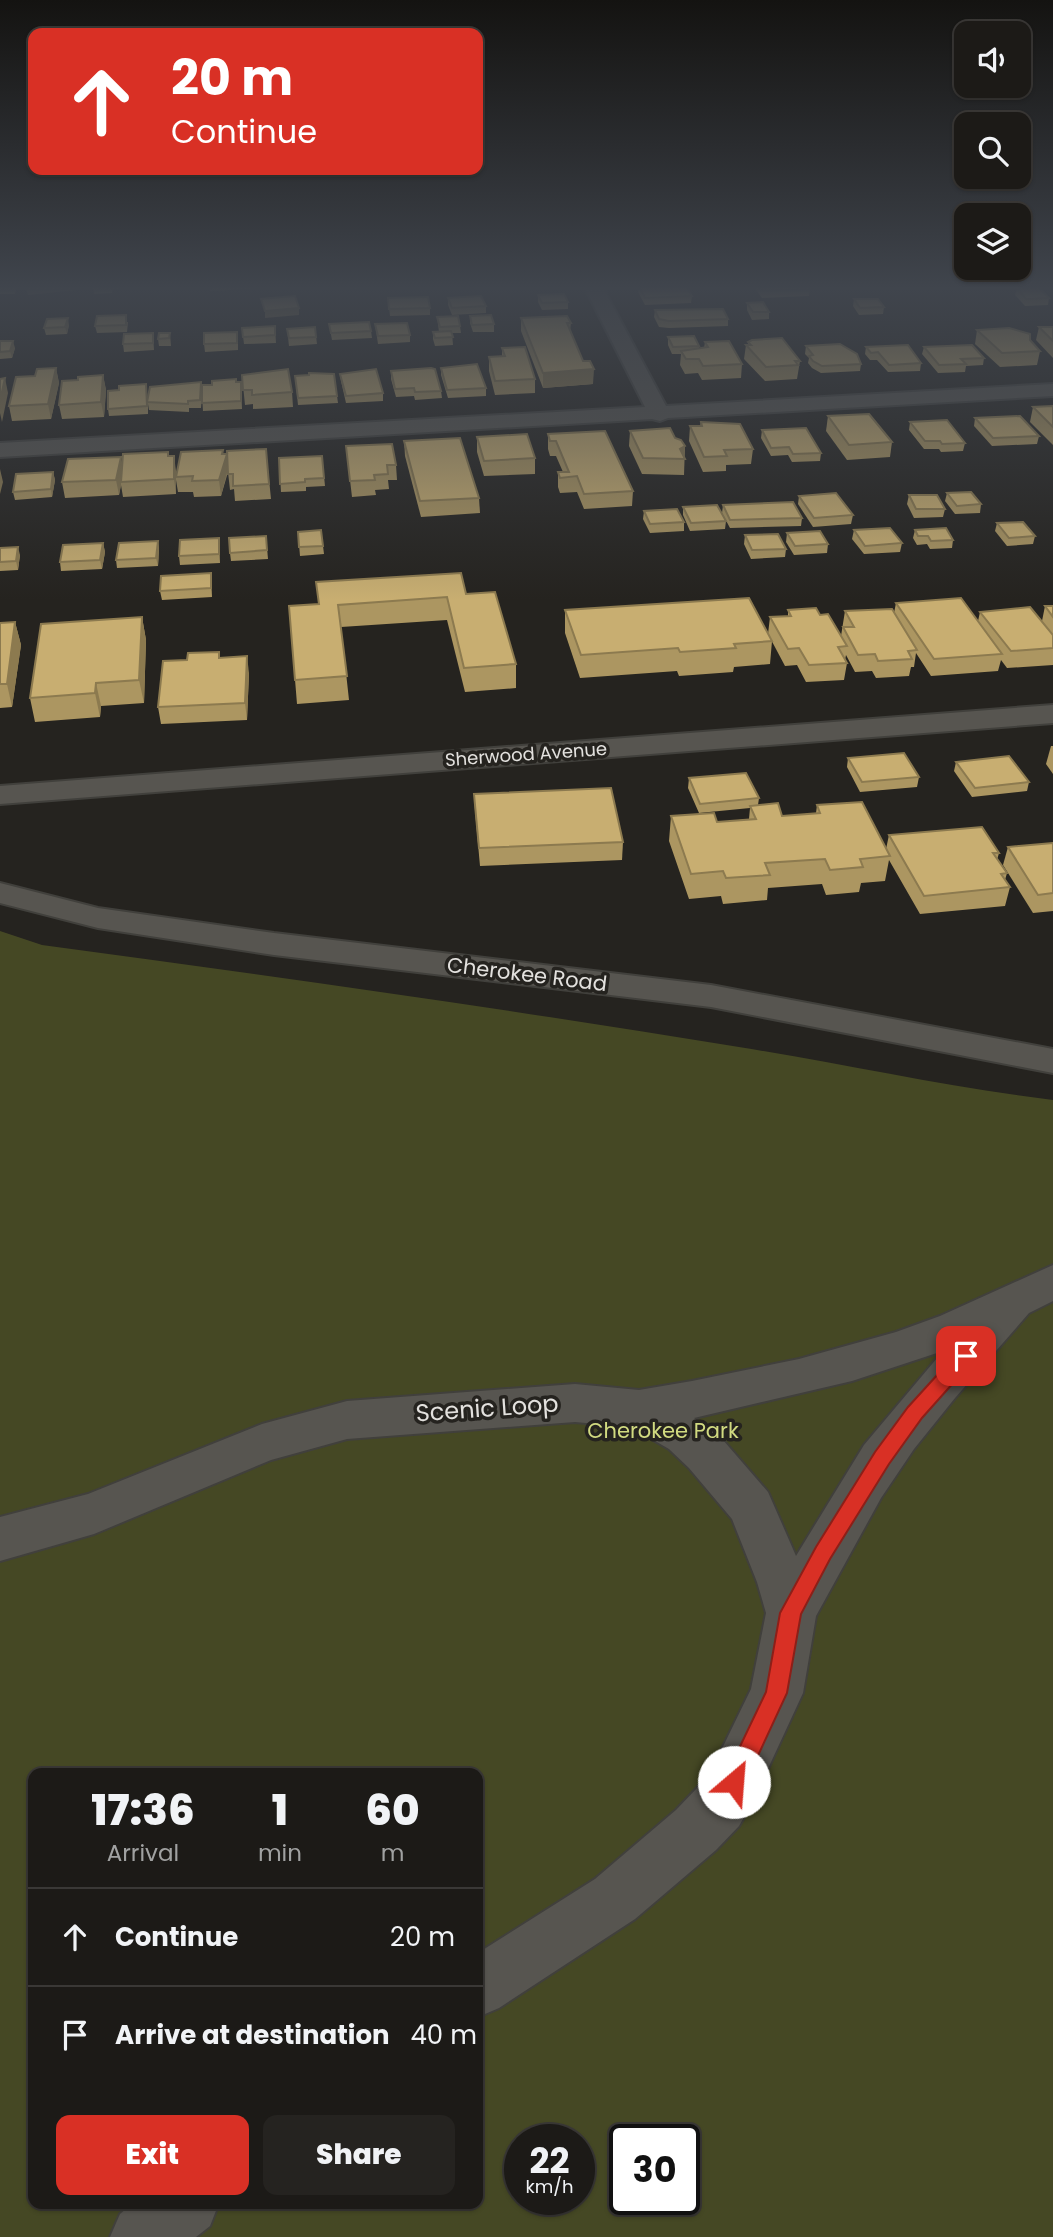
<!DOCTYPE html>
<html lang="en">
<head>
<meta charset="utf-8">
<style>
	:root { --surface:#1c1a17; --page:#252320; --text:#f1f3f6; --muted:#a0a1a1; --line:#3a3836; --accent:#d93025 }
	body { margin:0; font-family:Poppins,sans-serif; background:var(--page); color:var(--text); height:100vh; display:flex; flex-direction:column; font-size:26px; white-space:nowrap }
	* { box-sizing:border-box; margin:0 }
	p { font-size:23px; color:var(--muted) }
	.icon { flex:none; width:38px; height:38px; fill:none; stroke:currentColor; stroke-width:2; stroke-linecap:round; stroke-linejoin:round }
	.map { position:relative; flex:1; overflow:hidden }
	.sheet { position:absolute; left:28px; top:1768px; width:455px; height:441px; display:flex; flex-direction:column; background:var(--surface); border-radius:14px; box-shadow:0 2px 5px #0004,0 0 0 2px var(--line) }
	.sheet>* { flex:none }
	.banner { position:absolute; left:28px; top:28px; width:455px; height:147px; border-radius:14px; box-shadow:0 2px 5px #0004,0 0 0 2px var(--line); background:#d93025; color:#fff; overflow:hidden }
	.fabs { position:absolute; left:954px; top:21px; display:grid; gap:14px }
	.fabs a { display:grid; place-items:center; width:77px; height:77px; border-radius:14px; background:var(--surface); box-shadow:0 2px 5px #0004,0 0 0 2px var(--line); font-size:35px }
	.speed { position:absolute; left:504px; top:2124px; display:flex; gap:14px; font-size:35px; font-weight:700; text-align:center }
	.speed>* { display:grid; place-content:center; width:91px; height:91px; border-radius:50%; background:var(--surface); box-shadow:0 2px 5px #0004,0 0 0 2px var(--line); line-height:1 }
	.speed small { font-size:18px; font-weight:400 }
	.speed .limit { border:4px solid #111; border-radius:10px; background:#fff; color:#111 }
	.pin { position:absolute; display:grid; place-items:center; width:60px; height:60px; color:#fff; margin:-30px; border-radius:14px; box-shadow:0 4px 10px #0006 }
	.me { position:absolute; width:77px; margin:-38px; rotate:27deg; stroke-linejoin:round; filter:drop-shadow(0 0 5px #0008) }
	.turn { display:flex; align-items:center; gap:24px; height:147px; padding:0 28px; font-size:32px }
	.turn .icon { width:91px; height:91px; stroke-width:2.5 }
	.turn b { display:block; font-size:49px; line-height:60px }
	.eta { display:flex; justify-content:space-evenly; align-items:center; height:119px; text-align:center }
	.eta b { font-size:42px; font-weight:800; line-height:49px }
	.action { display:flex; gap:14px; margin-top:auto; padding:14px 28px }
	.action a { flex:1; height:80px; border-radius:14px; background:var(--accent); color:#fff; font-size:28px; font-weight:800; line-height:80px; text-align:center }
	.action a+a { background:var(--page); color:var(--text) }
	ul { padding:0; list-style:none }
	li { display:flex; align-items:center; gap:21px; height:98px; padding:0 28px; border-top:2px solid var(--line) }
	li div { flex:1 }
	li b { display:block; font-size:26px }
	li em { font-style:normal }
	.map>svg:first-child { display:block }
</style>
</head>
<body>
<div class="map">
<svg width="1053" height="2237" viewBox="0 0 1053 2237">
	<rect width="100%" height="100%" fill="#25231f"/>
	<!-- green -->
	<path fill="#454824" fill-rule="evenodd" d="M0,931L42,945C275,976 507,1009 739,1047C844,1064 947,1087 1053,1100V2237H0ZM33,1773H478V2203H33ZM520,2140H579V2200H520ZM625,2140H684V2200H625Z"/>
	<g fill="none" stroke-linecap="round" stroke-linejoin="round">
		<!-- street casing -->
		<g stroke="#41403c" stroke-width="4">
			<g id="street">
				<path d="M584,286H602L666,406L1053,384V396L668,418L660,421L652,419L0,457V443L645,407Z"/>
				<path d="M1053,705V723L0,804V786Z"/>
				<path d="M0,883L98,908L274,933L711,985L1053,1049V1073L711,1007L274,955L98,928L0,903Z"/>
				<path d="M1053,1265V1301L1029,1313L955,1398L914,1449L881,1498L816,1616L803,1693L753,1801L739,1826L716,1850L635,1919L499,2008L478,2017V1953L595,1879L676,1810L699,1786L715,1763L751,1689L766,1613L757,1582L732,1519L689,1468L669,1449L631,1427L575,1422L347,1439L271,1460L94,1534L0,1561V1517L88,1494L262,1424L347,1401L575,1384L639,1390L692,1381L799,1359L896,1332L940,1316ZM943,1351L864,1445L796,1556L768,1492L723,1440L694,1418L852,1381Z"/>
				<path d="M133,2203H219L210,2226L196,2237H110L120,2214Z"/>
			</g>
		</g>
		<!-- street -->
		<use href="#street" fill="#575550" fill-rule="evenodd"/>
	</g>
	<!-- wall -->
	<g fill="#ac9661">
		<path d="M0,286H17L15,294H0Z"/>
		<path d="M93,286H133V288L113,289L112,293L94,294Z"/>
		<path d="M152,286H198L152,288Z"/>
		<path d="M209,286H250L251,289L210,291Z"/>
		<path d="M329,286L368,287L349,290L348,287L329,288Z"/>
		<path d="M639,286L692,296L691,303L645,305L638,292Z"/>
		<path d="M756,286H808L810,289L809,296L762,298L756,290Z"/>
		<path d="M1017,288L1049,298L1048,305L1025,306L1015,295Z"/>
		<path d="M538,295L568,302V309L542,310L538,302Z"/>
		<path d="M388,298L430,308V315L390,316Z"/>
		<path d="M448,298L486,306V313L452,315L448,305Z"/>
		<path d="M854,299L884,307L883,314L859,315L853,306Z"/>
		<path d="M747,303L769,312V319L752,320L747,310Z"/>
		<path d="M655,310L728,319V326L669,328L659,327L654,317Z"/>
		<path d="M470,316L494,324V332H473L470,323Z"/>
		<path d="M437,317L460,326L461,333H452L453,345L435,346L433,339V332H439Z"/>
		<path d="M521,318L571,323L570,331L593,384L543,388L521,331Z"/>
		<path d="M128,322L127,332L97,333L95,326Z"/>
		<path d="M329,324L371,331L372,338L332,340Z"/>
		<path d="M375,324L410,335V342L378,344Z"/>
		<path d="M69,325L67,334L46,335L44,328Z"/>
		<path d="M275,326L276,343L244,344L242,328Z"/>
		<path d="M315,327L317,344L289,346L287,329Z"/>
		<path d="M1039,327H1053V358L1036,340Z"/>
		<path d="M977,330L1030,340L1040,351L1037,365L1000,367L975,344Z"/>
		<path d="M153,333L154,350L124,352L123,344Z"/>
		<path d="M170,333L171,346H159L158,339Z"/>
		<path d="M668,337L699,346V348H704L705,342L742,364L741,378L702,380L698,373L685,374L680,365L681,354H672L668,345Z"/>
		<path d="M238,339V350L205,352L204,344Z"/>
		<path d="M0,341L15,348L12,358L0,359Z"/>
		<path d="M748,342L800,361L797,379L765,381L744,359L746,345H748Z"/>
		<path d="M806,346L861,364L860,371L821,373L812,368L808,363L809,358L805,354Z"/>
		<path d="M866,347L921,363L920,371L888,372L877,360H870L865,354Z"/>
		<path d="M924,347L984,358L983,365L966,366L965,372L938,373L922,354Z"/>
		<path d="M502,348L535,379V393L495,395L489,371V357L502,356Z"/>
		<path d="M56,368L59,383L51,419L12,421L9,406Z"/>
		<path d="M441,368L486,388V396L448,398L441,375Z"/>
		<path d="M391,371L441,391L442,398L415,400L414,396L396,397L391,379Z"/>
		<path d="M340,374L383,393V401L346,403L341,381Z"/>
		<path d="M103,375L106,390L104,417L62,419L59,405L78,380Z"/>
		<path d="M242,375L292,392L293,407L253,409V404L245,405Z"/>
		<path d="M309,375L337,396L338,403L298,405L295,376Z"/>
		<path d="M241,382L242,409L203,411L202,395L201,408H189V412L149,410L148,404V414L109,416L108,409L119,390L146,384L148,401L202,385Z"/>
		<path d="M1053,406V445L1030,422L1033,407Z"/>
		<path d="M828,416L892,442L890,457L847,460L826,431Z"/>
		<path d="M975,418L1039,436L1037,444L992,446L974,426Z"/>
		<path d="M701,422L753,449L751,464L726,465V471L703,472L689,441L690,426H700Z"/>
		<path d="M910,422L965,443L963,451L941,452L939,449H924L909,430Z"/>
		<path d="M762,430L821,453L820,461L792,462L788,455L771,456L761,438Z"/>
		<path d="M630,431L675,438L685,446L684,475L642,474L629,446Z"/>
		<path d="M548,434L633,491L632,506L584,509L577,492L560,493L558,487V472H563L556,456H550L548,449Z"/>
		<path d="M477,437L535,458V474L484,476L477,452Z"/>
		<path d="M404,441L479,498L480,513L421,517L405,456Z"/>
		<path d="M346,446L396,465L397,480H388L389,489L375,490L376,495L352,497Z"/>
		<path d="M266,449L271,499L235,501L234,489L230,490L228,472L221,496L194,497L193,492H178L176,480V494L123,497L121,485L119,495L65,498L62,482L122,462L168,456L176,471V474L223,450V454Z"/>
		<path d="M322,456L325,486L306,487V491L281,492L279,458Z"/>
		<path d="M53,472L55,480L52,497L15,500L13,492Z"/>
		<path d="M947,493L981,504L980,513L955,514L945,501Z"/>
		<path d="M909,495L945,509L943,517L914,518L907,504Z"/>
		<path d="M799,496L853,515L851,524L813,527L798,504Z"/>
		<path d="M723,505L802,518L801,526L730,528L722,513Z"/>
		<path d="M683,507L726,521L725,529L690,531L683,515Z"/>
		<path d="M644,511L684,522V531L650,533L643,519Z"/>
		<path d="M997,523L1035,536L1033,544L1007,546L995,531Z"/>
		<path d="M321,530L324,554L300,556L298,532Z"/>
		<path d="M854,530L902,543L900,552L864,554L852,539Z"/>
		<path d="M915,530L953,540L952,548L930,549L927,544L917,545L913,538Z"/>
		<path d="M787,533L828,544L827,553L794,555L786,542Z"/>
		<path d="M745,535L786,549L785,557L751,559L744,544Z"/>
		<path d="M266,536L268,559L231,561L230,553Z"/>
		<path d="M219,538L220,563L180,565L179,556Z"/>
		<path d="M158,541L159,549L158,566L117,568L116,560Z"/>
		<path d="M103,543L105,552L102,569L61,571L60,562Z"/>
		<path d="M0,548L20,555L18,570L0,571Z"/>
		<path d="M211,573L212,597L162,600L160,591Z"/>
		<path d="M466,594L516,664V688L465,692L447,620L341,627L349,700L297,704L289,606Z"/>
		<path d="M896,603L978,621L980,612L1042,621L1045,606H1053V665L1007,668L1001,660L998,671L931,676L916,653L914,667H911L909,676L876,678L872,671L855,672L846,655L845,660L847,663L844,680L806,682L797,665L785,666L768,634L770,617L788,616V610L820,615L841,636L845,611L894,613Z"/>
		<path d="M565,610L772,641L770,664L734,667L733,672L679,676L677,671L580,678L565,633Z"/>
		<path d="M142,617L146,640L144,703L101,706L100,717L35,722L30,698Z"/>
		<path d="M15,622L21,645L12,707L0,708V623Z"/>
		<path d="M219,652L220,658L249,673L247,720L161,724L158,707L187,660Z"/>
		<path d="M1051,746H1053V774L1046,764Z"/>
		<path d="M848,758L919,777L917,787L860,792L847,767Z"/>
		<path d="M956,762L1029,782L1027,791L972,797L954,771Z"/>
		<path d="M689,778L759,798L758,805L782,816L816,813L817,805L886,849L889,835L999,853L997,860L1007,873L1005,880L1010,887L1005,906L920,914L889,860L885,881L861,883L859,892L826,895L822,884L768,888L767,900L723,904L721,896L689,899L669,841L671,816L717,822L749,819L750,808L699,813L688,788Z"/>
		<path d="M474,794L623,842L622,860L480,866L475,811Z"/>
		<path d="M1053,843V911L1033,913L1003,865L1008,847Z"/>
	</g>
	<!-- shaded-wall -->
	<g fill="#8c7a4f">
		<path d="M40,286H77L76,290L28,295L26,288Z"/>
		<path d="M349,286H368V287L349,290Z"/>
		<path d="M299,308V315L265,318V311Z"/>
		<path d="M68,318L69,325L67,334L65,327Z"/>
		<path d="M13,341L15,348L12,358L10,351Z"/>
		<path d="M56,368L59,383L51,419L48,404Z"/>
		<path d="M594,369L593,384L543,388V373Z"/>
		<path d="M103,375L106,390L104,417L101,402Z"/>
		<path d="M5,378L8,393L2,422L0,413V401Z"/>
		<path d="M685,446L684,459L680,449Z"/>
		<path d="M223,450L224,462L227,454L228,469L221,496L219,480Z"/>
		<path d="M174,456L176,471V494L174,479Z"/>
		<path d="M121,457L124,472L121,482V485L119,495L116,480Z"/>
		<path d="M0,469L3,482L0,494Z"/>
		<path d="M53,472L55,480L52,497L51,489Z"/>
		<path d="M158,541L159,549L158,566L156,558Z"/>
		<path d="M103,543L105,552L102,569L100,560Z"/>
		<path d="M18,547L20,555L18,570L16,561Z"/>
		<path d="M142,617L146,640L144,703L139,680Z"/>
		<path d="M15,622L21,645L12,707L7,684Z"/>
		<path d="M247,656L249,673L247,720L245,703Z"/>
		<path d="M96,683L101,706L100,717L95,693Z"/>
	</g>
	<!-- building -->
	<g fill="#c8ae71" stroke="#8c7a4f" stroke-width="2">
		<path d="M639,286H686L692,296L645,298Z"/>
		<path d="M759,286H808L810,289L763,291Z"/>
		<path d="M1017,288H1039L1049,298L1026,299Z"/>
		<path d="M564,294L568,302L542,303L538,295Z"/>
		<path d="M295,296L299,308L265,311L261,299Z"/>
		<path d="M481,296L486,306L452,308L448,298Z"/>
		<path d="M428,297L430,308L389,309L388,298Z"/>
		<path d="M854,299H878L884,307L860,308Z"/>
		<path d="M763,302L769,312H753L747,303Z"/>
		<path d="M723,309L728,319L669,321L659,319L655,310Z"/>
		<path d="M126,315V325L95,326L97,316Z"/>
		<path d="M491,315L494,324L472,325L470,316Z"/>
		<path d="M458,316L460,326L440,327L437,317Z"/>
		<path d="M567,316L571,323H567L583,361H590L594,369L543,373L521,318Z"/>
		<path d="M68,318L65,327L44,328L47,319Z"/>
		<path d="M369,322L371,331L331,333L329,324Z"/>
		<path d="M407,323L410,335L378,336L375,324Z"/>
		<path d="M275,326V335L243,337L242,328Z"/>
		<path d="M315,327L316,337L289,338L287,329Z"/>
		<path d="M1039,327H1053V341Z"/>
		<path d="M1009,328L1030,334V340L1040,351L1002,353L977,330Z"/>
		<path d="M451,331L453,337L435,338L433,332Z"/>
		<path d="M237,332V343L204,344V333Z"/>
		<path d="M153,333V343L123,344L124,334Z"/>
		<path d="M159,333H170L169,338L158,339Z"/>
		<path d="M694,336L699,346L673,347L668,337Z"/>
		<path d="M782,338L800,361H795L798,365L766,367L746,345H751L748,342L752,340Z"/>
		<path d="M0,341H13L10,351L0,352Z"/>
		<path d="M729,341L742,364L703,366L699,359H686L681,351L708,347L705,342Z"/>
		<path d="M840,344L857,354L861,364L822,366L813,361L809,356L813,355L806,346Z"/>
		<path d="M908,345L921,363L889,365L878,352L871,353L866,347Z"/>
		<path d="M972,345L984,358L961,359L966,364L939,365L924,347Z"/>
		<path d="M525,347L535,379L495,381L489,357L505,356L502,348Z"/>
		<path d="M477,364L486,388L447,390L441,368Z"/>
		<path d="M56,368L48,404L9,406L16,377L35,376L37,369Z"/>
		<path d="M431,368L435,369L441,391L415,392L414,388L395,389L391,371Z"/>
		<path d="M288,369L292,392L252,395V390H243L242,375Z"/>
		<path d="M376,369L383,393L346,396L340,374Z"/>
		<path d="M309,373L334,374L337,396L298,398L295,376L309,375Z"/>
		<path d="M103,375L101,402L59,405L62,381L78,380V377Z"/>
		<path d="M5,378L0,401V379Z"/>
		<path d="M236,379V382H241V401L202,403V385H212V381Z"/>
		<path d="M201,382L200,400L188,401V404L147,402L150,387Z"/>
		<path d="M146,384L147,406L108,409V391L119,390V386Z"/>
		<path d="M1053,406V427L1033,407Z"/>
		<path d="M869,414L892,442L849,445L828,416Z"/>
		<path d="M1020,416L1039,436L993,438L975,418Z"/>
		<path d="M947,420L965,443L942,444L940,441H925L910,422Z"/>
		<path d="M701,422L740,424L753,449L724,450L727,456L704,457L690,426H702Z"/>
		<path d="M670,428L675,438L681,440L685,446L680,449L685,459L643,458L630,431Z"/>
		<path d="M806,428L821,453L793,454L789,447L771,448L762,430Z"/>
		<path d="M605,431L633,491L584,494L577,476L560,478L558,472H569L556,441H550L548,434Z"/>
		<path d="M527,434L535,458L484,461L477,437Z"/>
		<path d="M460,438L479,498L420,501L404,441Z"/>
		<path d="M392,444L396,465H387L388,474L374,475L375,480L350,481L346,446Z"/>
		<path d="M266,449L269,484L233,486V474H228L227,451Z"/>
		<path d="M223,450L222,454H227L219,480L192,481L193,476L176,477L181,452Z"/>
		<path d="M168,452V456H174V479L121,482L123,454Z"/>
		<path d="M322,456L324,478L305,479V482L280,484L279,458Z"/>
		<path d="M121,457L116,480L62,482L68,459Z"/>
		<path d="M53,472L51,489L13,492L16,474Z"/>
		<path d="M971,492L981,504L957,506L947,493Z"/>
		<path d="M836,493L853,515L814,518L799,496Z"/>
		<path d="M909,495H937L945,509H916Z"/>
		<path d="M793,502L802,518L730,520L723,505Z"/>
		<path d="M717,505L726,521L691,523L683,507Z"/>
		<path d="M677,509L684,522L650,524L644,511Z"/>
		<path d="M1023,522L1035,536L1009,538L997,523Z"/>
		<path d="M890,528L902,543L865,546L854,530Z"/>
		<path d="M946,528L953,540L931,541L928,536H918L915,530Z"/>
		<path d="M321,530L323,546L299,547L298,532Z"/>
		<path d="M820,531L828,544L795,546L787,533Z"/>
		<path d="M778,534L786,549L752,550L745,535Z"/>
		<path d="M266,536L267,550L230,553L229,538Z"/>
		<path d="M219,538V554L179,556L180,540Z"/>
		<path d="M158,541L156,558L116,560L119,543Z"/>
		<path d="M103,543L100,560L60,562L63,545Z"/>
		<path d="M18,547L16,561L0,562V548Z"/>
		<path d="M211,573V588L160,591L161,576Z"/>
		<path d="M461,573L466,594L495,592L516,664L464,668L447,597L338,605L347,676L295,680L289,606L319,604L316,582Z"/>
		<path d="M749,598L772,641L734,644L736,648L680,652L678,648L581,655L565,610Z"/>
		<path d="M961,598L1002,654L934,659L896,603Z"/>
		<path d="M1045,606H1053V617Z"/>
		<path d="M1030,607L1053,635V648L1011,651L980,612Z"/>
		<path d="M816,608L820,615L828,614L847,646L838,647L847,663L809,665L799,648L788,649L770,617L791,616L788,610Z"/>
		<path d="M892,609L917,650L908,651L912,659L878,661L875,654L858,655L843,627H854L845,611Z"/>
		<path d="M142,617L139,680L96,683L95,693L30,698L41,624Z"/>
		<path d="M15,622L7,684H0V623Z"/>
		<path d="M219,652V658L247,656L245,703L158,707L163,661L187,660L188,653Z"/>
		<path d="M904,753L919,777L862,782L848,758Z"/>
		<path d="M1009,756L1029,782L975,788L956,762Z"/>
		<path d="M746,773L759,798L700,804L689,778Z"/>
		<path d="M611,788L623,842L479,848L474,794Z"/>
		<path d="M862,802L890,856L860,859L863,867L830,870L825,859L765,863L770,875L726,878L723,871L691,874L671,816L714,813L717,822L756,819L750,806L778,803L782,816L820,813L817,805Z"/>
		<path d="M982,827L999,853H993L1007,873L1001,874L1010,887L924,896L889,835Z"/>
		<path d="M1053,843V893L1038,895L1008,847Z"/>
	</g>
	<!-- sky -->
	<linearGradient id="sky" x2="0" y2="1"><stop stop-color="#141311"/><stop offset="0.48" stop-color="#40454d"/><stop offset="1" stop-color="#40454d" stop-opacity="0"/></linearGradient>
	<rect width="1053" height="600" fill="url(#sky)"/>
	<!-- route -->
	<path fill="#d93025" stroke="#8d1f18" stroke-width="2" d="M966,1349L975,1356L972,1362L922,1418L889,1464L830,1559L801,1614L787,1693L742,1790L734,1793L726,1790L723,1782L766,1692L780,1613L816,1547L875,1452L908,1407L959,1351Z"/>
	<g text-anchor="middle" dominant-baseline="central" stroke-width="7" stroke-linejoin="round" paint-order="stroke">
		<!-- far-street labels -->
		<g font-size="18" fill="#e3e1de" stroke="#25231f">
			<text transform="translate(526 754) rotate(-4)">Sherwood Avenue</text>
		</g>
		<!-- street labels -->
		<g font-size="21" fill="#e3e1de" stroke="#25231f">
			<text transform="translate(527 974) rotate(7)">Cherokee Road</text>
		</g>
		<!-- park labels -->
		<g font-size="21" fill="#d1da80" stroke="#25231f">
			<text x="663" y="1430">Cherokee Park</text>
		</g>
		<!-- near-street labels -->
		<g font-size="24" fill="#e3e1de" stroke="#25231f">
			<text transform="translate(487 1408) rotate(-4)">Scenic Loop</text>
		</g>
	</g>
</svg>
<div class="fabs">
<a><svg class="icon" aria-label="sound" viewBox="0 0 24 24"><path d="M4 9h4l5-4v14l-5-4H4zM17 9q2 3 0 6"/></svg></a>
<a><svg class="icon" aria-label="search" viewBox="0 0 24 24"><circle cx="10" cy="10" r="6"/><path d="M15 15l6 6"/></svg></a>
<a><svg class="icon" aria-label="layers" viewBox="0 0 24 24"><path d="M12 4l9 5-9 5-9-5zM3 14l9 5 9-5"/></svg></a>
</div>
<div class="speed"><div>22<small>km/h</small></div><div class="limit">30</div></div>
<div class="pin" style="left:966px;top:1356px;background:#d93025"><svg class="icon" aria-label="arrive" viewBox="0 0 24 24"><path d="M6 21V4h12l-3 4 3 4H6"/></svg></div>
<svg class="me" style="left:734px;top:1782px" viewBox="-20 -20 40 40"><circle r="19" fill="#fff"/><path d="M0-13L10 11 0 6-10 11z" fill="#d93025"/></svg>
<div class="banner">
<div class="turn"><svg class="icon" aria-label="ahead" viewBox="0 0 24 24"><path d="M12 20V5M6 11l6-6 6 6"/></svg><div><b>20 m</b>Continue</div></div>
</div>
<section class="sheet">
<div class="eta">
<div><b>17:36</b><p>Arrival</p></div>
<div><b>1</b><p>min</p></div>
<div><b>60</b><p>m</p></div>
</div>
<ul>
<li><svg class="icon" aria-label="ahead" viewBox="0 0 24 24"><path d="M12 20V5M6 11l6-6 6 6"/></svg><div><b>Continue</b></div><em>20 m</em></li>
<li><svg class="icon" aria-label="arrive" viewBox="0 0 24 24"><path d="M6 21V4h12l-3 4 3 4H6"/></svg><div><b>Arrive at destination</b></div><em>40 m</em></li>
</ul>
<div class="action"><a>Exit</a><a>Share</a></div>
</section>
</div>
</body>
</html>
